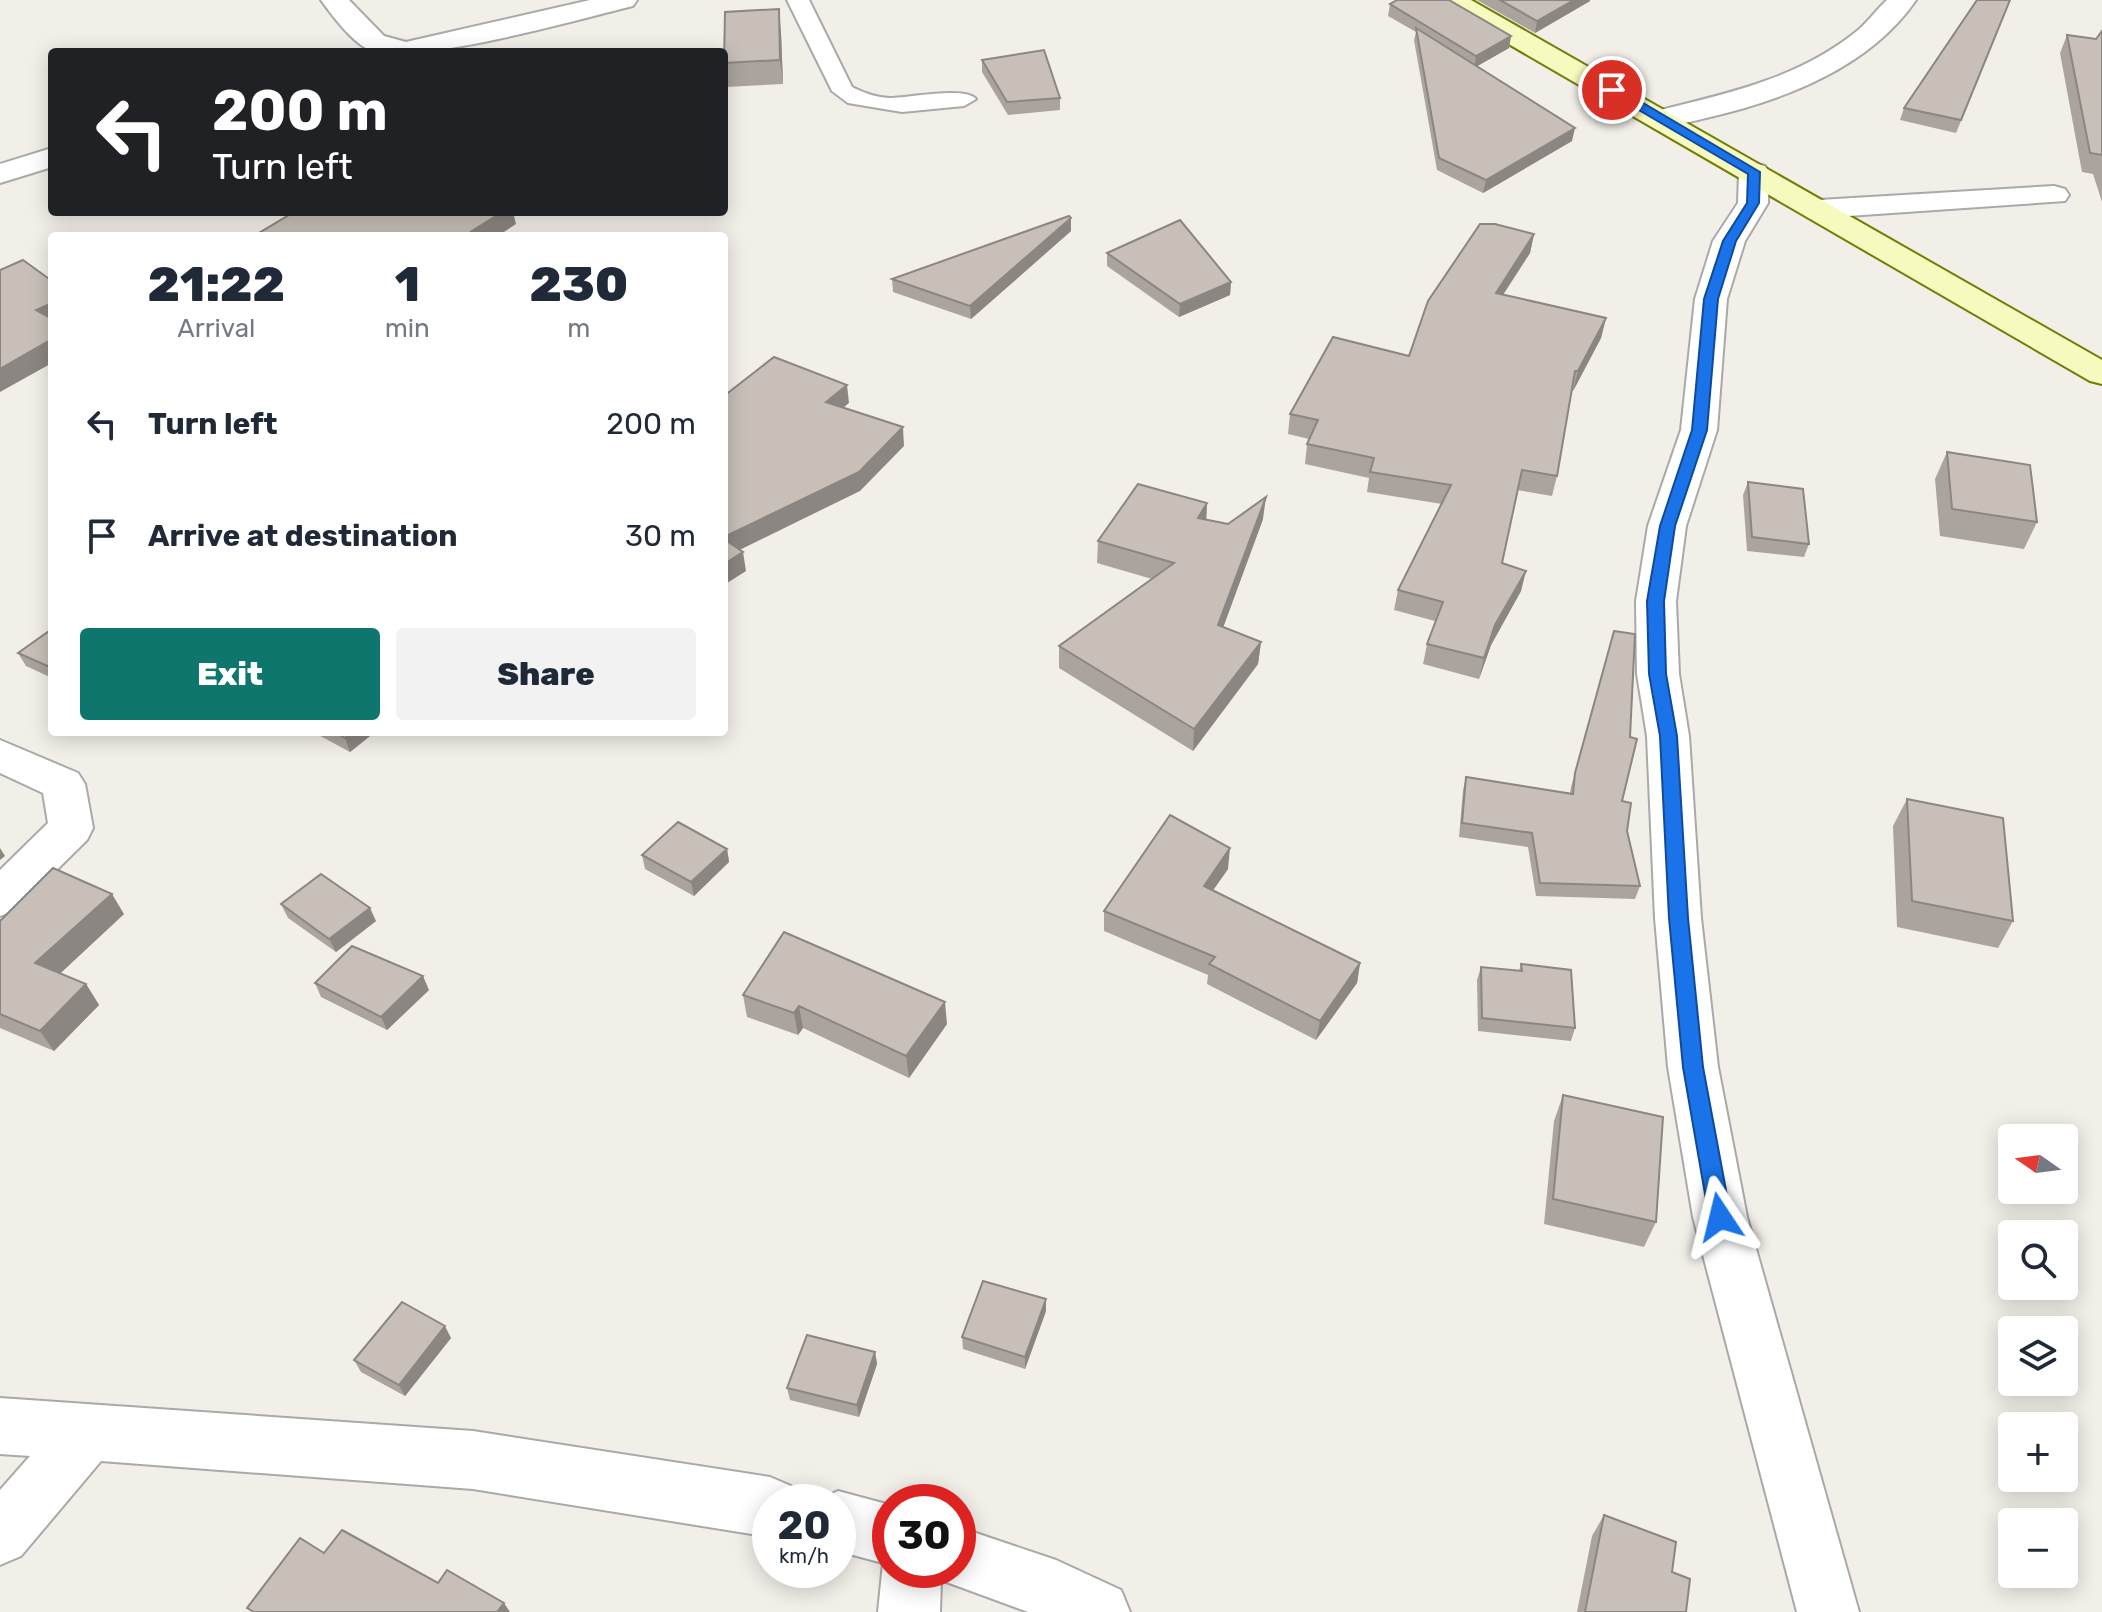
<!DOCTYPE html>
<html lang="en">
<head>
<meta charset="utf-8">
<style>
	:root { --surface:#fff; --page:#f2f2f3; --text:#1f2937; --muted:#747a83; --accent:#0f766e }
	body { margin:0; font-family:Rubik,sans-serif; background:var(--page); color:var(--text); height:100vh; display:flex; flex-direction:column; font-size:30px; white-space:nowrap }
	* { box-sizing:border-box; margin:0 }
	p { font-size:26px; color:var(--muted) }
	.icon { flex:none; width:44px; height:44px; fill:none; stroke:currentColor; stroke-width:2; stroke-linecap:round; stroke-linejoin:round }
	.map { position:relative; flex:1; overflow:hidden }
	.details { position:absolute; left:48px; top:232px; width:680px; height:504px; display:flex; flex-direction:column; background:var(--surface); border-radius:8px; box-shadow:0 4px 20px #0003 }
	.details>* { flex:none }
	.top-card { position:absolute; left:48px; top:48px; width:680px; height:168px; border-radius:8px; box-shadow:0 4px 20px #0003; background:#202124; color:#fff; overflow:hidden }
	.needle { width:52px; rotate:284deg }
	.buttons { position:absolute; left:1998px; top:1124px; display:grid; gap:16px }
	.buttons a { display:grid; place-items:center; width:80px; height:80px; border-radius:8px; background:var(--surface); box-shadow:0 4px 20px #0003; font-size:40px }
	.speed { position:absolute; left:752px; top:1484px; display:flex; gap:16px; font-size:40px; font-weight:700; text-align:center }
	.speed>* { display:grid; place-content:center; width:104px; height:104px; border-radius:50%; background:var(--surface); box-shadow:0 4px 20px #0003; line-height:1 }
	.speed small { font-size:20px; font-weight:400 }
	.speed .limit { border:12px solid #d22; background:#fff; color:#111 }
	.pin { position:absolute; display:grid; place-items:center; width:68px; height:68px; color:#fff; margin:-34px; border:4px solid #fff; border-radius:50%; box-shadow:0 2px 8px #0007 }
	.me { position:absolute; width:88px; margin:-44px; rotate:350deg; stroke-linejoin:round; filter:drop-shadow(0 0 6px #0008) }
	.turn { display:flex; align-items:center; gap:28px; height:168px; padding:0 32px; font-size:36px }
	.turn .icon { width:104px; height:104px; stroke-width:2.5 }
	.turn b { display:block; font-size:56px; line-height:68px }
	.eta { display:flex; justify-content:space-evenly; align-items:center; height:136px; text-align:center }
	.eta b { font-size:48px; font-weight:800; line-height:56px }
	.button { display:flex; gap:16px; margin-top:auto; padding:16px 32px }
	.button a { flex:1; height:92px; border-radius:8px; background:var(--accent); color:#fff; font-size:32px; font-weight:800; line-height:92px; text-align:center }
	.button a+a { background:var(--page); color:var(--text) }
	ul { padding:0; list-style:none }
	li { display:flex; align-items:center; gap:24px; height:112px; padding:0 32px }
	li div { flex:1 }
	li b { display:block; font-size:30px }
	li em { font-style:normal }
	.map>svg:first-child { display:block }
</style>
</head>
<body>
<div class="map">
<svg width="2102" height="1612" viewBox="0 0 2102 1612">
	<rect width="100%" height="100%" fill="#f2efe9"/>
	<g fill="none" stroke-linecap="round" stroke-linejoin="round">
		<!-- lane casing -->
		<g stroke="#a9a9a9" stroke-width="4">
			<path id="lane" d="M787,0H809L852,87C864,93 875,97 889,98C908,98 966,86 976,99L964,106L902,112L848,103L832,91Z"/>
		</g>
		<!-- street casing -->
		<g stroke="#a9a9a9" stroke-width="4">
			<g id="street">
				<path d="M321,0H349L384,36L406,42L590,0H637L633,6C579,19 414,67 368,49C352,42 331,14 321,0Z"/>
				<path d="M1887,0H1916C1869,68 1784,100 1706,118C1689,122 1669,128 1652,124L1648,118L1652,112C1725,94 1796,80 1857,31C1868,22 1876,10 1887,0Z"/>
				<path d="M52,148V167L0,183V164Z"/>
				<path d="M1754,163L1765,166L1769,172L1768,203L1745,241L1727,299L1717,430L1686,526L1676,601L1679,674L1689,736L1701,918L1718,1067L1747,1217L1859,1612H1797L1693,1217L1668,1067L1655,918L1647,736L1637,674L1636,601L1648,526L1681,430L1695,299L1713,241L1738,203L1739,172L1743,166Z"/>
				<path d="M2054,186L2065,189L2069,195L2065,201L1819,218L1808,216L1804,209L1808,202L1819,200Z"/>
				<path d="M0,740L78,773L85,784L93,828L87,840L16,910L0,916V870L48,823L43,793L0,773Z"/>
				<path d="M0,1398L473,1431L770,1477L791,1486L798,1502H770V1537L473,1489L101,1461L21,1556L0,1565V1490L30,1456L0,1454Z"/>
				<path d="M838,1491L890,1505V1570H958V1527L1056,1560L1121,1590L1130,1612H1028L941,1580L940,1612H878L883,1563L838,1551V1502H816Z"/>
			</g>
		</g>
		<!-- secondary casing -->
		<g stroke="#707d05" stroke-width="4">
			<path id="secondary" d="M1439,0H1471L2102,360V384L2090,381L1443,6Z"/>
		</g>
		<!-- lane -->
		<use href="#lane" fill="#fff" fill-rule="evenodd"/>
		<!-- street -->
		<use href="#street" fill="#fff" fill-rule="evenodd"/>
		<!-- secondary -->
		<use href="#secondary" fill="#f7fabf" fill-rule="evenodd"/>
	</g>
	<!-- wall -->
	<g fill="#aba49e">
		<path d="M1477,0H1590V1L1535,33Z"/>
		<path d="M2010,0L1956,133L1900,120L1904,108Z"/>
		<path d="M1390,4L1511,36L1509,48L1477,66L1572,141L1483,193L1437,170L1414,40L1416,32L1388,16Z"/>
		<path d="M2102,31V202L2093,174L2082,172L2060,53L2067,35L2096,39Z"/>
		<path d="M781,33L783,84L726,87L724,71V52Z"/>
		<path d="M982,60L1060,98V110L1008,115L982,72Z"/>
		<path d="M1071,231L971,319L893,292L892,279Z"/>
		<path d="M1534,234L1530,253L1503,294L1606,318L1601,338L1573,391H1572L1557,476L1552,496L1517,490L1502,563L1521,591L1491,645L1479,679L1423,664L1427,644L1435,621L1394,610L1398,590L1442,504L1367,492L1369,478L1305,464L1307,444L1309,439L1288,434L1290,414L1409,356Z"/>
		<path d="M1107,253L1231,282L1230,295L1179,317L1107,266Z"/>
		<path d="M1947,452L2037,522L2024,549L1940,536L1935,479Z"/>
		<path d="M1748,482L1809,544L1804,557L1747,551L1743,495Z"/>
		<path d="M1207,503L1206,520L1228,524L1263,519L1223,627L1261,642L1258,664L1193,751L1059,668V646L1152,579L1097,563L1098,541Z"/>
		<path d="M52,629V678L26,666L18,653Z"/>
		<path d="M1614,631L1622,801L1627,831L1640,886L1635,899L1536,896L1528,847L1459,837L1463,790L1466,777L1570,793L1571,787Z"/>
		<path d="M313,732H375L350,752Z"/>
		<path d="M1907,799L2013,921L1998,948L1897,927L1893,826Z"/>
		<path d="M727,849L729,862L694,896L645,869L642,855Z"/>
		<path d="M1228,869L1213,890L1360,963L1357,983L1316,1040L1207,984L1208,975L1104,931V911Z"/>
		<path d="M281,904L376,921L336,952L288,918Z"/>
		<path d="M124,914L60,973L86,984L99,1005L54,1051L0,1028V921Z"/>
		<path d="M1521,964L1575,1028L1571,1041L1478,1031L1477,980L1481,967L1519,971Z"/>
		<path d="M315,983L429,990L387,1030L321,997Z"/>
		<path d="M743,995L947,1024L909,1078L803,1028L798,1035L747,1017Z"/>
		<path d="M1563,1095L1656,1222L1644,1247L1544,1224L1554,1121Z"/>
		<path d="M1046,1299V1311L1025,1369L963,1349L962,1337Z"/>
		<path d="M451,1338L405,1396L361,1372L354,1360Z"/>
		<path d="M875,1352L877,1364L859,1417L790,1400L787,1388Z"/>
		<path d="M1604,1515L1672,1572L1686,1612H1577L1592,1536Z"/>
	</g>
	<!-- shaded-wall -->
	<g fill="#8b8681">
		<path d="M1574,0H1590V1L1535,33L1537,21Z"/>
		<path d="M779,9L781,33L783,84L780,60Z"/>
		<path d="M1511,36L1509,48L1474,68L1476,56Z"/>
		<path d="M1575,128L1572,141L1483,193L1486,180Z"/>
		<path d="M501,212H513L516,224L498,236H464Z"/>
		<path d="M1071,218V231L971,319L970,306Z"/>
		<path d="M1534,234L1530,253L1492,312L1496,293Z"/>
		<path d="M1231,282L1230,295L1179,317L1180,304Z"/>
		<path d="M52,303V325L36,310Z"/>
		<path d="M1606,318L1601,338L1573,391L1578,371Z"/>
		<path d="M52,339V363L0,392V369Z"/>
		<path d="M847,385L849,403L828,420L826,402Z"/>
		<path d="M903,427L904,446L860,491L725,557L724,537Z"/>
		<path d="M1266,497L1263,519L1216,647L1218,625Z"/>
		<path d="M1207,503L1206,525L1198,518Z"/>
		<path d="M743,552L746,571L724,585V564Z"/>
		<path d="M1526,571L1521,591L1491,645L1479,679L1484,658L1495,625Z"/>
		<path d="M1261,642L1258,664L1193,751L1194,729Z"/>
		<path d="M352,732H375L350,752L345,738Z"/>
		<path d="M0,848L5,856L0,860Z"/>
		<path d="M1230,848L1228,869L1202,906L1204,886Z"/>
		<path d="M727,849L729,862L694,896L691,882Z"/>
		<path d="M112,894L124,914L49,984L35,963Z"/>
		<path d="M370,908L376,921L336,952L329,939Z"/>
		<path d="M1360,963L1357,983L1316,1040L1320,1021Z"/>
		<path d="M423,976L429,990L387,1030L381,1017Z"/>
		<path d="M86,984L99,1005L54,1051L40,1031Z"/>
		<path d="M945,1002L947,1024L909,1078L906,1056Z"/>
		<path d="M799,1006L803,1028L798,1035L794,1013Z"/>
		<path d="M1046,1299V1311L1025,1369V1357Z"/>
		<path d="M445,1326L451,1338L405,1396L399,1385Z"/>
		<path d="M875,1352L877,1364L859,1417L857,1405Z"/>
		<path d="M504,1603L510,1612H497Z"/>
	</g>
	<!-- building -->
	<g fill="#c7bfb8" stroke="#8b8681" stroke-width="2">
		<path d="M1397,0H1449L1511,36L1476,56L1390,4Z"/>
		<path d="M1500,0H1574L1537,21Z"/>
		<path d="M1977,0H2010L1961,120L1904,108Z"/>
		<path d="M779,9L780,60L724,63L725,12Z"/>
		<path d="M1416,28L1575,128L1486,180L1439,158Z"/>
		<path d="M2102,31V155L2090,153L2067,35L2096,39Z"/>
		<path d="M1044,50L1060,98L1007,102L982,60Z"/>
		<path d="M294,212H502L464,236H254Z"/>
		<path d="M1069,216L1071,218L970,306L892,279Z"/>
		<path d="M1180,220L1231,282L1180,304L1107,253Z"/>
		<path d="M1480,224H1495L1534,234L1496,293L1606,318L1578,371H1575L1557,476L1522,470L1502,563L1526,571L1495,625L1484,658L1427,644L1443,602L1398,590L1451,485L1370,472L1374,458L1307,444L1318,420L1290,414L1333,337L1409,356L1428,301Z"/>
		<path d="M23,260L52,281V303L36,310L52,319V339L0,369V270Z"/>
		<path d="M774,357L847,385L826,402L903,427L859,472L724,537V396Z"/>
		<path d="M1947,452L2030,465L2037,522L1952,509Z"/>
		<path d="M1748,482L1803,489L1809,544L1752,537Z"/>
		<path d="M1138,484L1207,503L1198,518L1228,524L1266,497L1218,625L1261,642L1194,729L1059,646L1174,563L1098,541Z"/>
		<path d="M724,539L743,552L724,564Z"/>
		<path d="M52,629V668L18,653Z"/>
		<path d="M1614,631L1635,634L1630,737L1637,739L1622,801L1631,803L1627,831L1640,886L1540,883L1532,833L1462,823L1466,777L1573,794L1575,773Z"/>
		<path d="M334,732H352L345,738Z"/>
		<path d="M1907,799L2003,818L2013,921L1912,901Z"/>
		<path d="M1170,815L1230,848L1204,886L1360,963L1320,1021L1209,964L1215,957L1104,911Z"/>
		<path d="M678,822L727,849L691,882L642,855Z"/>
		<path d="M53,868L112,894L35,963L86,984L40,1031L0,1014V921Z"/>
		<path d="M321,874L370,908L329,939L281,904Z"/>
		<path d="M784,932L945,1002L906,1056L799,1006L794,1013L743,995Z"/>
		<path d="M352,946L423,976L381,1017L315,983Z"/>
		<path d="M1521,964L1571,970L1575,1028L1482,1018L1481,967L1522,971Z"/>
		<path d="M1563,1095L1663,1117L1656,1222L1553,1199Z"/>
		<path d="M983,1281L1046,1299L1025,1357L962,1337Z"/>
		<path d="M402,1302L445,1326L399,1385L354,1360Z"/>
		<path d="M807,1335L875,1352L857,1405L787,1388Z"/>
		<path d="M1604,1515L1676,1542L1672,1572L1690,1579L1686,1612H1585Z"/>
		<path d="M342,1530L438,1583L447,1570L504,1603L497,1612H254L247,1608L300,1538L324,1553Z"/>
	</g>
	<!-- route -->
	<path fill="#1a73e8" stroke="#114b97" stroke-width="2" d="M1608,87H1616L1760,172L1759,203L1736,241L1718,299L1707,430L1675,526L1664,601L1666,674L1677,736L1688,918L1703,1067L1731,1217L1728,1224L1720,1227L1712,1224L1709,1217L1683,1067L1669,918L1660,736L1649,674L1647,601L1660,526L1692,430L1704,299L1723,241L1747,203L1748,174L1608,92Z"/>
</svg>
<div class="buttons">
<a><svg class="needle" viewBox="-14 -14 28 28"><path d="M0-13l5 13h-10z" fill="#e53935"/><path d="M0 13l5-13h-10z" fill="#747a83"/></svg></a>
<a><svg class="icon" aria-label="search" viewBox="0 0 24 24"><circle cx="10" cy="10" r="6"/><path d="M15 15l6 6"/></svg></a>
<a><svg class="icon" aria-label="layers" viewBox="0 0 24 24"><path d="M12 4l9 5-9 5-9-5zM3 14l9 5 9-5"/></svg></a>
<a>+</a>
<a>−</a>
</div>
<div class="speed"><div>20<small>km/h</small></div><div class="limit">30</div></div>
<div class="pin" style="left:1612px;top:90px;background:#d93025"><svg class="icon" aria-label="arrive" viewBox="0 0 24 24"><path d="M6 21V4h12l-3 4 3 4H6"/></svg></div>
<svg class="me" style="left:1720px;top:1217px" viewBox="-20 -20 40 40"><path d="M0-17L14 15 0 8-14 15z" fill="#1a73e8" stroke="#fff" stroke-width="4"/></svg>
<div class="top-card">
<div class="turn"><svg class="icon" aria-label="left" viewBox="0 0 24 24"><path d="M17 20v-9H6M10 6l-5 5 5 5"/></svg><div><b>200 m</b>Turn left</div></div>
</div>
<section class="details">
<div class="eta">
<div><b>21:22</b><p>Arrival</p></div>
<div><b>1</b><p>min</p></div>
<div><b>230</b><p>m</p></div>
</div>
<ul>
<li><svg class="icon" aria-label="left" viewBox="0 0 24 24"><path d="M17 20v-9H6M10 6l-5 5 5 5"/></svg><div><b>Turn left</b></div><em>200 m</em></li>
<li><svg class="icon" aria-label="arrive" viewBox="0 0 24 24"><path d="M6 21V4h12l-3 4 3 4H6"/></svg><div><b>Arrive at destination</b></div><em>30 m</em></li>
</ul>
<div class="button"><a>Exit</a><a>Share</a></div>
</section>
</div>
</body>
</html>
